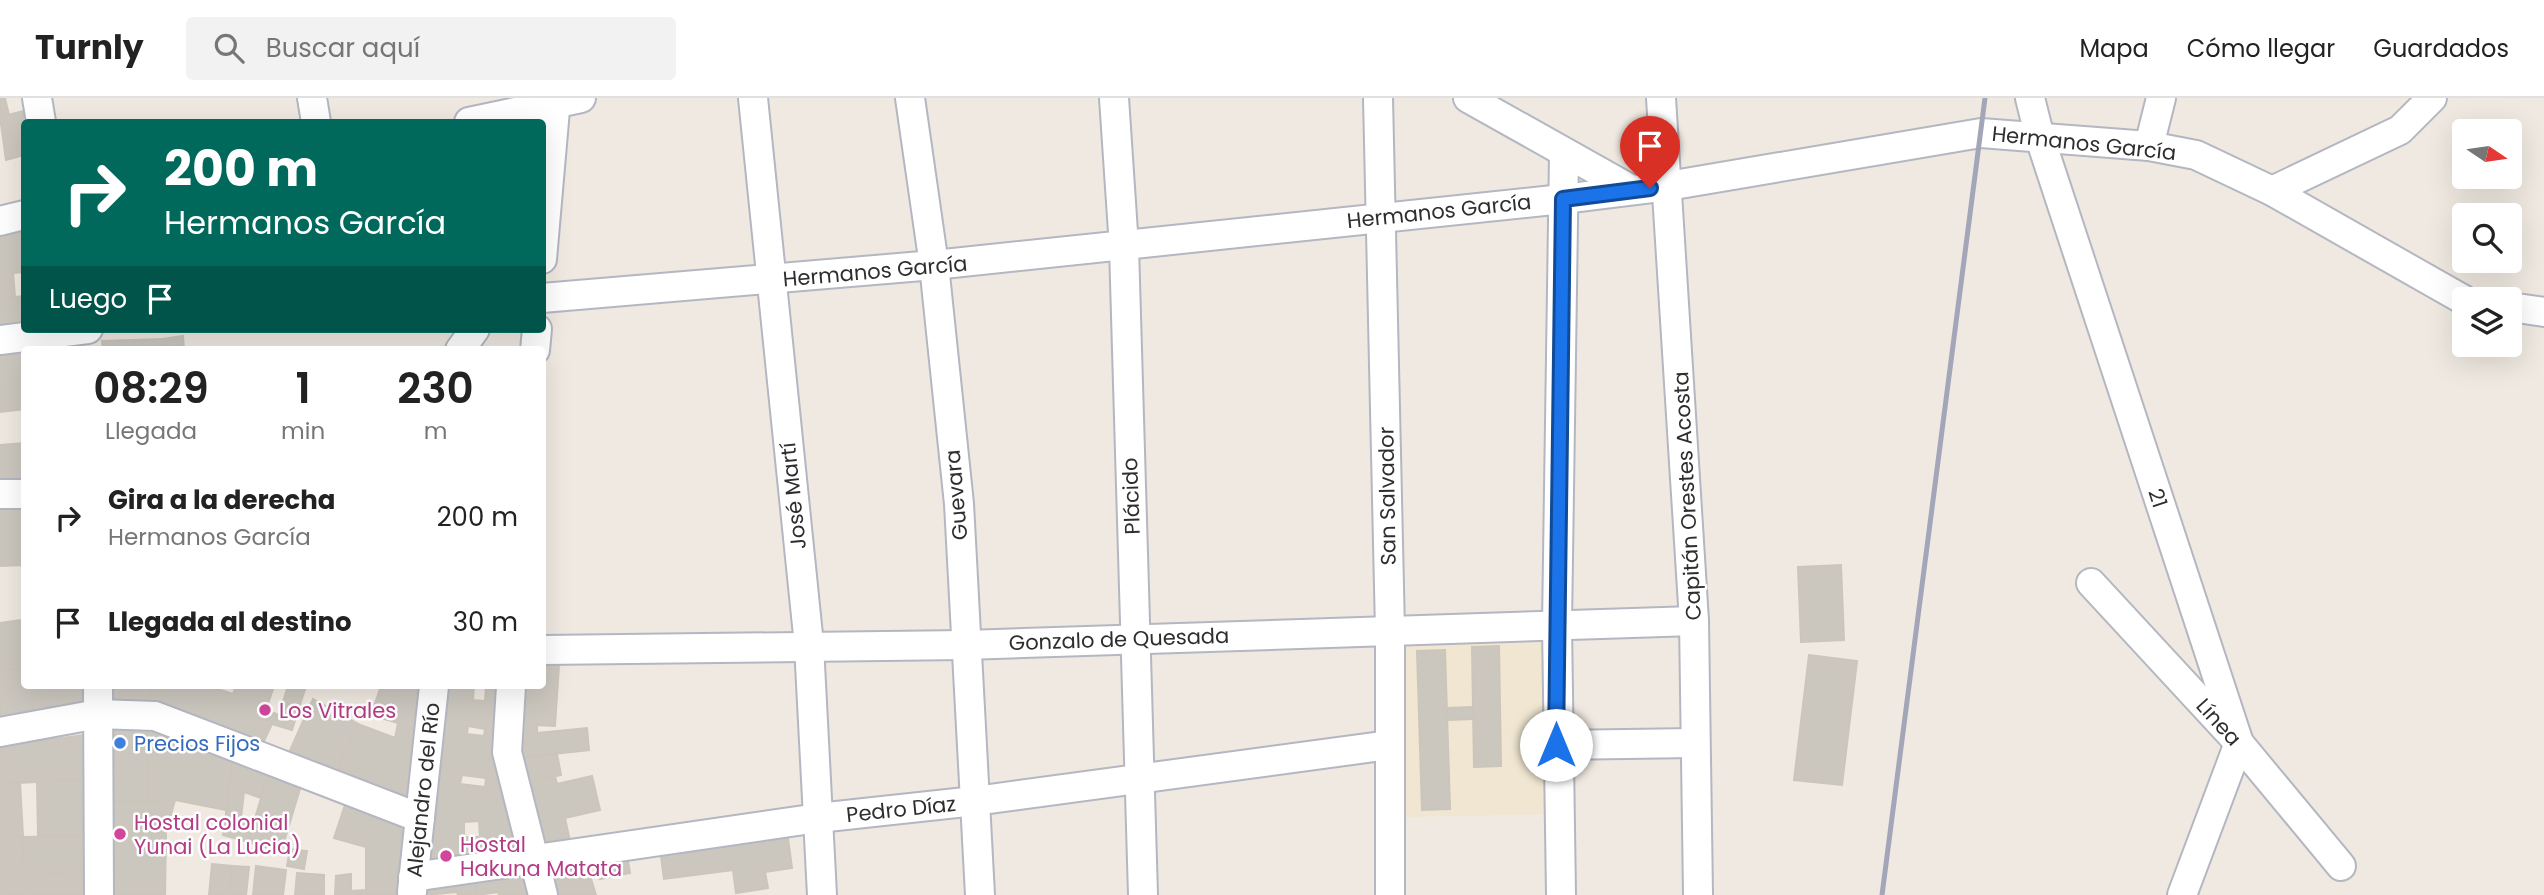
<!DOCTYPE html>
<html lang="es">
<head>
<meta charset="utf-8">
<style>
	:root { --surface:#fff; --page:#f2f2f2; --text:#222; --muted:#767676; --line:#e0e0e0 }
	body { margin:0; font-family:Poppins,sans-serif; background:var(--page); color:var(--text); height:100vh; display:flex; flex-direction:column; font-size:26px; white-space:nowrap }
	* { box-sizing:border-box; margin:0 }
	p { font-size:23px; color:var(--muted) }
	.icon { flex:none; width:38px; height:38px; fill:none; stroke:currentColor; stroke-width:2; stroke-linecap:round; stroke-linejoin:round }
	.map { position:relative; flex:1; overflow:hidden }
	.sheet { position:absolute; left:21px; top:248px; width:525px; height:343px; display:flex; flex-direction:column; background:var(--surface); border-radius:7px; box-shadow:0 7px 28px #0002 }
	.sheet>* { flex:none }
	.banner { position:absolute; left:21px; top:21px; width:525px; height:214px; border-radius:7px; box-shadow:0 7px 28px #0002; background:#00695c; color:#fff; overflow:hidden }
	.needle { width:46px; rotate:103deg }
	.controls { position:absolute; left:2452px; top:21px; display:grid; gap:14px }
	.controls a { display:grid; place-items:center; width:70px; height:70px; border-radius:7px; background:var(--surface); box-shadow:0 7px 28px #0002; font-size:35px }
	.pin { position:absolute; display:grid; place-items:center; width:60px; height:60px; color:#fff; margin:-72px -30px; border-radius:50% 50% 50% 0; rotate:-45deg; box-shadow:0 0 7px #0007 }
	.pin .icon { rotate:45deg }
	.me { position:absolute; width:77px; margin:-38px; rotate:0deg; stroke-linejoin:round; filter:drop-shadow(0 0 5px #0008) }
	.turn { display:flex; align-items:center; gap:24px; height:147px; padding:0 28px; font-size:32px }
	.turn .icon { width:91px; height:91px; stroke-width:2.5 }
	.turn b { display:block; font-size:49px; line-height:60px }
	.then { display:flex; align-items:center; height:66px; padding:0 28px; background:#0003; gap:14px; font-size:26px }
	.eta { display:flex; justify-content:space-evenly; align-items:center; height:119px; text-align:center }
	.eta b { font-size:42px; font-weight:600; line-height:49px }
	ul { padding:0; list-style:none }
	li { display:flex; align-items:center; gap:21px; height:105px; padding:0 28px }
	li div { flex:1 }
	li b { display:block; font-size:26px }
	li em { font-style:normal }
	header { display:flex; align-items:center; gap:42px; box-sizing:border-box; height:98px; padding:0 35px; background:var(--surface); border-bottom:2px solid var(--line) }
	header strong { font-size:33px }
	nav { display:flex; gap:38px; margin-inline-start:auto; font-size:24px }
	.search { width:490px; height:63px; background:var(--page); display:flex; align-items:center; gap:18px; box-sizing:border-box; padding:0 24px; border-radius:7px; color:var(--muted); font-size:26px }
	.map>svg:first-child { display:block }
</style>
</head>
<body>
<header>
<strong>Turnly</strong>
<div class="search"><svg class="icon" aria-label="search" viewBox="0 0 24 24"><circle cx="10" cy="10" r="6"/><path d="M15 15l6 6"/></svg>Buscar aquí</div>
<nav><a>Mapa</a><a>Cómo llegar</a><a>Guardados</a></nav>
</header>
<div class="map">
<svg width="2544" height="797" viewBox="0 0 2544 797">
	<rect width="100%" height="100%" fill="#efe9e1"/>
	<!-- education -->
	<path fill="#f0e6d1" d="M1542,539L1545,716L1406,719L1403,541Z"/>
	<!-- building -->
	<g fill="#cbc7bf" stroke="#cbc5ba" stroke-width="2" fill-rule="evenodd">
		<path d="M0,0H5L9,17L0,19Z"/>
		<path d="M23,13L24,57L6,62L0,19Z"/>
		<path d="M24,130V174L13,175L15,199L0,201V135Z"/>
		<path d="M24,198V231L0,234V201Z"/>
		<path d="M183,238L184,252H162V241Z"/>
		<path d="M162,241V252H103L102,243Z"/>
		<path d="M79,246V252H24V311L0,314V254Z"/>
		<path d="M24,345V384L0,385V347Z"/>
		<path d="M0,406H24V467L1,468Z"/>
		<path d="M1841,467L1844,542L1801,544L1798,469Z"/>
		<path d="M22,522L24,570L0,573V525Z"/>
		<path d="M1499,548L1501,668L1474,669L1472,549Z"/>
		<path d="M1445,552L1450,711L1422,712L1417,553Z"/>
		<path d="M1809,557L1857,563L1842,687L1794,682Z"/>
		<path d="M542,566L559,567L555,628L514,626L516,588H542Z"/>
		<path d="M24,570V588H31L34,617L0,621V573Z"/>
		<path d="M31,588H90L92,607L34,617Z"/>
		<path d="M109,588H151L147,605L110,606Z"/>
		<path d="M151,588H208L233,596L236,588H274L266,612L279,617L288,588H306L292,632L272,626L263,645L147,605Z"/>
		<path d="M381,588H426L412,704L335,675L358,626L395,640L398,625L371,617Z"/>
		<path d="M448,588H474L473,602L485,603L486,588H506L519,750L428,767ZM468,628L485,631L484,638L467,636ZM462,677L486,680L485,689L460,686ZM479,723L480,739H464V724Z"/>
		<path d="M313,601L358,626L335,675L288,657Z"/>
		<path d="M1473,609V621L1447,622V610Z"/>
		<path d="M514,626L537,627V635L587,630L589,652L517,660Z"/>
		<path d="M106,629H146L148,703L108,704Z"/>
		<path d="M146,629L234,657L226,712L175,702L148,703Z"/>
		<path d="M86,637L89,681L0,686V648Z"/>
		<path d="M557,656L561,677L520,686L517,660Z"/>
		<path d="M234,657L270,670L261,700L244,694L241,720L254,724L248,744L223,737Z"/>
		<path d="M270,670L302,684L281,754L248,744Z"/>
		<path d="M555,678L557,686L592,678L600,712L565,720L571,748L536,757L520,686Z"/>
		<path d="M89,681L87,738H38L37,684Z"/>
		<path d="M20,685L23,738L0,740V686Z"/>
		<path d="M175,702L166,735L107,736L108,704Z"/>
		<path d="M346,704L409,726L399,797H351V793L366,792V749L334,740Z"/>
		<path d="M787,733L792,770L765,774L768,790L736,795L733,772L664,781L660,751Z"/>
		<path d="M166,735L165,797H108L107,736Z"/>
		<path d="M87,738L86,773L24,778L22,739Z"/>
		<path d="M22,739L25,797H0V740Z"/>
		<path d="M290,751L307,753L304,771L287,768Z"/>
		<path d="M627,757L630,775L600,781L597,764Z"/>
		<path d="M212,766L232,768L229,797H209Z"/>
		<path d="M232,768L249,769L246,797H229Z"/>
		<path d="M256,768L286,772L283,797H253Z"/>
		<path d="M587,768L596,797H550L544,777Z"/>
		<path d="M86,773L87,797H25L24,778Z"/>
		<path d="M525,773L534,797H499L498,794L477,797L474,780Z"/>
		<path d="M297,775L324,777V797H295Z"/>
		<path d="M351,776V797H335L336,778Z"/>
		<path d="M474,780L477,797H458L457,794L426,797L428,786Z"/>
	</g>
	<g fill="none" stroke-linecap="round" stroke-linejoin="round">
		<!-- minor casing -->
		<g stroke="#b4b7c1" stroke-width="32">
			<g id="minor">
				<path d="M37,0L41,24"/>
				<path d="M312,0L316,24"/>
				<path d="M753,0L809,547L822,797"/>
				<path d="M910,0L934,167L959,406L980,797"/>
				<path d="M1114,0L1124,149L1143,797"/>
				<path d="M1378,0L1390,533V797"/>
				<path d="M1468,0L1632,92"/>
				<path d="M1661,0L1694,523L1698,797"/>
				<path d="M2030,0L2040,40L2239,645L2182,797"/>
				<path d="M469,24L581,0"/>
				<path d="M2149,48L2161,0"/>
				<path d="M2272,93L2400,32L2432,0"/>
				<path d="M0,123L24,117"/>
				<path d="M542,161L556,0"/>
				<path d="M542,200L934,167L1563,101L1668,88L1981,35L2149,48L2196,57L2272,93L2464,202"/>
				<path d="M2510,209L2544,214"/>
				<path d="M0,242L88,231"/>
				<path d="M460,252L475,231"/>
				<path d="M535,252L537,231"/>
				<path d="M0,396H24"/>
				<path d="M2091,485L2239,645L2341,768"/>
				<path d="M542,552L965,547L1694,523"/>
				<path d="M98,588L99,797"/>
				<path d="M511,588L507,654L543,797"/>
				<path d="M0,634L98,616L155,618L420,720"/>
				<path d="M1557,647L1695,645"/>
				<path d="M413,779L818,720L975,703L1389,647"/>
				<path d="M412,794L434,588"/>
				<path d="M1561,797L1557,527L1564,56"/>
			</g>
		</g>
		<!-- minor -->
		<use href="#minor" stroke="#fff" stroke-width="28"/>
		<!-- rail -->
		<path stroke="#a3a6b8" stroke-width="5" d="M1882,797L1985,0"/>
	</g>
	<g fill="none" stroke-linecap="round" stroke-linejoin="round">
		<!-- route casing -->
		<g stroke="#114b97" stroke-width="18">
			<path id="route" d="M1556,647L1563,101L1650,90"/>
		</g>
		<!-- route -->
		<use href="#route" stroke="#1a73e8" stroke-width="12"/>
	</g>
	<!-- markers -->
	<g fill="#d1479c" stroke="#fff" stroke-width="2.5">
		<circle cx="265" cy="612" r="7"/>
		<circle cx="120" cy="736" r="7"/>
		<circle cx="446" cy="758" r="7"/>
	</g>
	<circle fill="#3f7fe0" stroke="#fff" stroke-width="2.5" cx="120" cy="645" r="7"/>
	<g text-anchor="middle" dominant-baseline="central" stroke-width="5" stroke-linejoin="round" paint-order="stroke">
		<!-- street labels -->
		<g font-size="21" fill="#2e2e2e" stroke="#fff">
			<text transform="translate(2084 45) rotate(6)">Hermanos García</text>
			<text transform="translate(1439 113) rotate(-6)">Hermanos García</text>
			<text transform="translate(875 173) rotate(-5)">Hermanos García</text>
			<text transform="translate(956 397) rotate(-95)">Guevara</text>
			<text transform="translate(793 398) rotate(-96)">José Martí</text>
			<text transform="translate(1131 398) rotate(-92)">Plácido</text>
			<text transform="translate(1387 398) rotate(-91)">San Salvador</text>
			<text transform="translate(1687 398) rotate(-93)">Capitán Orestes Acosta</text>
			<text transform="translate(2158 400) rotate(72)">21</text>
			<text transform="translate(1119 541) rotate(-2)">Gonzalo de Quesada</text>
			<text transform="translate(2219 624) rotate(48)">Línea</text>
			<text transform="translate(423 692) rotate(-84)">Alejandro del Río</text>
			<text transform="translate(901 711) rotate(-6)">Pedro Díaz</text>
		</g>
		<!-- hotel labels -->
		<g font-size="21" fill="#b23c85" stroke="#fff" text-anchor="start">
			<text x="279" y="612">Los Vitrales</text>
			<text x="134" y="724">Hostal colonial<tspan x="134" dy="24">Yunai (La Lucia)</tspan></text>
			<text x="460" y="746">Hostal<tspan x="460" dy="24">Hakuna Matata</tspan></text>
		</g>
		<!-- shop labels -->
		<g font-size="21" fill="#366cbe" stroke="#fff" text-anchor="start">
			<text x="134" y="645">Precios Fijos</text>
		</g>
	</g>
</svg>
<div class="controls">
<a><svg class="needle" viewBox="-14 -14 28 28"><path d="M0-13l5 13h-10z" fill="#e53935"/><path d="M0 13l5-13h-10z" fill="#767676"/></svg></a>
<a><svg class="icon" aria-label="search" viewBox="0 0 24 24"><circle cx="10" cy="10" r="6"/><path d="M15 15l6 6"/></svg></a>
<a><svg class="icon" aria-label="layers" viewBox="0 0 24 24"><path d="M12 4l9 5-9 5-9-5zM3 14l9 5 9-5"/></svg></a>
</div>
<div class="pin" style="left:1650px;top:90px;background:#d93025"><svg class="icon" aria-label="arrive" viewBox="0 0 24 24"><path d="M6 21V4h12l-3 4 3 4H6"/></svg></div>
<svg class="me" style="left:1556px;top:647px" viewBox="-20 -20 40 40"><circle r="19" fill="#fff"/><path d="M0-13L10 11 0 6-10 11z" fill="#1a73e8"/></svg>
<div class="banner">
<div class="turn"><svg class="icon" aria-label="right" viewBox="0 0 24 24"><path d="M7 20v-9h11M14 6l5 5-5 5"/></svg><div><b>200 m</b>Hermanos García</div></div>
<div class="then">Luego<svg class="icon" aria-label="arrive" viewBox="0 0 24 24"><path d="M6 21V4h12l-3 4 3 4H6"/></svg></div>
</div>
<section class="sheet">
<div class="eta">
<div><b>08:29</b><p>Llegada</p></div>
<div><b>1</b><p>min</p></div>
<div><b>230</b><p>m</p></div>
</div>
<ul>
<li><svg class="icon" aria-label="right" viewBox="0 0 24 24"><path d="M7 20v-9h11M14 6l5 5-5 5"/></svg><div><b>Gira a la derecha</b><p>Hermanos García</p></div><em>200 m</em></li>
<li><svg class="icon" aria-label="arrive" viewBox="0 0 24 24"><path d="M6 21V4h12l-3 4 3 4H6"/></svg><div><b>Llegada al destino</b></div><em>30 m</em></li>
</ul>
</section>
</div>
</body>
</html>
